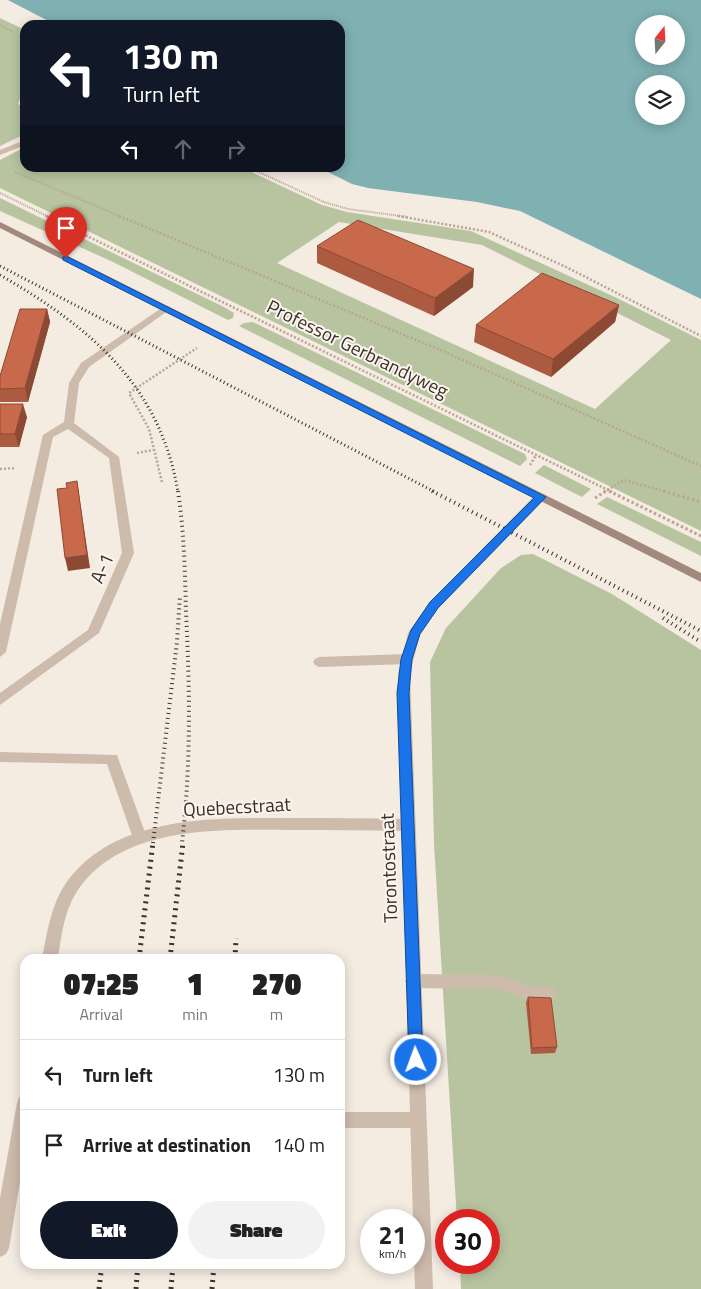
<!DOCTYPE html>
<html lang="en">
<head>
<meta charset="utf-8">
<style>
	:root { --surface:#fff; --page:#f2f2f2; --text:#222; --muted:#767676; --line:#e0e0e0; --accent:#111827 }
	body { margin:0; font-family:"Titillium Web",sans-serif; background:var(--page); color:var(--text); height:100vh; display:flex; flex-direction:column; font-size:19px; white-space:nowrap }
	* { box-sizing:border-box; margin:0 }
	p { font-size:16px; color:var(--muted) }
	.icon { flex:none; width:28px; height:28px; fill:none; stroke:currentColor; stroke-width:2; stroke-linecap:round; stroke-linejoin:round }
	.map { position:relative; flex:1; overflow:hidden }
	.panel { position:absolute; left:20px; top:954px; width:325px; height:315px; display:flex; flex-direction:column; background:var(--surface); border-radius:15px; box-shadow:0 2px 12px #0003 }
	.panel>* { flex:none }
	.guide { position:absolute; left:20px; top:20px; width:325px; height:152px; border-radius:15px; box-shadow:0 2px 12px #0003; background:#111827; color:#fff; overflow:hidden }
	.needle { width:32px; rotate:18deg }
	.fabs { position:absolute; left:635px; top:15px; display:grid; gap:10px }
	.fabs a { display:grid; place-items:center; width:50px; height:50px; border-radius:50%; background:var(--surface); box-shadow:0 2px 12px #0003; font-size:25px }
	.speed { position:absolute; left:360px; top:1209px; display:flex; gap:10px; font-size:25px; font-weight:700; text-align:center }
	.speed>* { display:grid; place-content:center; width:65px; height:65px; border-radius:50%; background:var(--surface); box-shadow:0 2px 12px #0003; line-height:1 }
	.speed small { font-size:12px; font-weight:400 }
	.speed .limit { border:8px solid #d22; background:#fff; color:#111 }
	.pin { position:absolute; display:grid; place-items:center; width:42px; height:42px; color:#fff; margin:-51px -21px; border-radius:50% 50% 50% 0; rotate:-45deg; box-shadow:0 0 5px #0007 }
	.pin .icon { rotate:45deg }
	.me { position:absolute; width:55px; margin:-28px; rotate:358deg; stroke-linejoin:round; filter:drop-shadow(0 0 4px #0008) }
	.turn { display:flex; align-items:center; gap:18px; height:105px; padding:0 20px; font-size:22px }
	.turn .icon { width:65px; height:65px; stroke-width:2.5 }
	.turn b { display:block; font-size:35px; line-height:42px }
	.lanes { display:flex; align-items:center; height:48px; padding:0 20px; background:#0003; justify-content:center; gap:25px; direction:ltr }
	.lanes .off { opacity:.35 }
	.eta { display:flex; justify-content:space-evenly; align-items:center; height:85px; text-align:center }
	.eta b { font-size:30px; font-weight:800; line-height:35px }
	.button { display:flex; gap:10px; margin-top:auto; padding:10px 20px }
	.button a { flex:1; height:58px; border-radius:30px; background:var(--accent); color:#fff; font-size:20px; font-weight:800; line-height:58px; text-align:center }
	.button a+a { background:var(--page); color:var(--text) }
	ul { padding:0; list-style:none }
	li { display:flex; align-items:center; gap:15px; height:70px; padding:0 20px; border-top:1px solid var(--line) }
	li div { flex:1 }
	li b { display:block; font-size:19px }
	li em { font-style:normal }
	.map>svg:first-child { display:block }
</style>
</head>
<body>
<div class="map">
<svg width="701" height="1289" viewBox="0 0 701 1289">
	<rect width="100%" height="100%" fill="#f4ebe1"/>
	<!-- green -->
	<g fill="#b8c4a0" fill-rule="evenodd">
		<path d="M0,18L25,30V85L18,104L25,109V134L0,146Z"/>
		<path d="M25,147V168H243L322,205L347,212L471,231L617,298L701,340V531L0,188V160ZM339,222L482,245L671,340L595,409L277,263Z"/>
		<path d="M0,198L224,307L234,313L233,318L228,320L111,261L0,211Z"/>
		<path d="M253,322L525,454L527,459L520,466L239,326L244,323Z"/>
		<path d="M544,465L591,489L582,497L535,473Z"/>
		<path d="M607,497L701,542V556L597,504Z"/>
		<path d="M533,554L612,594L701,650V1289H461L460,1263L489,1262V1220H457L434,844L430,662L446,628L501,568L521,555Z"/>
	</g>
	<!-- water -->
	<path fill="#7fb0b2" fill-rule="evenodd" d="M8,0H701V299L520,211L477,202L368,188L352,184L320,168H340V25H56ZM644,24H676V56H644ZM644,84H676V116H644Z"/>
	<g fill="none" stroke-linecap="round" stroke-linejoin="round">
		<!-- path-far2 -->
		<g stroke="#b9a596" stroke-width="2" stroke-dasharray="1 1" stroke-linecap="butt">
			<path d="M0,25L13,32"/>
			<path d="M250,168L324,202L348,209L408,217"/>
			<path d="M15,172L122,217"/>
			<path d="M0,193L49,217"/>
		</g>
		<!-- path-far1 -->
		<g stroke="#b9a596" stroke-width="2.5" stroke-dasharray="2 2" stroke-linecap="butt">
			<path d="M46,216L612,492"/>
			<path d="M119,216L445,352L701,466"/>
			<path d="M398,216L489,232L566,267L701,336"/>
			<path d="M137,453L153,450"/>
			<path d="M530,465L536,455"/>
			<path d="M0,469L16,468"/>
			<path d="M162,482L149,429L129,393L197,348"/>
			<path d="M604,492L624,480L667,492"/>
		</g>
		<!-- path -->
		<g stroke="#b9a596" stroke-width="3" stroke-dasharray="2.5 2.5" stroke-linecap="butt">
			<path d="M609,491L701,536"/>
			<path d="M663,491L701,502"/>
			<path d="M595,498L606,491"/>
		</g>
		<!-- lane -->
		<g fill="#cdbbac" fill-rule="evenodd">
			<path d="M25,140V145L0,155V150Z"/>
			<path d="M166,305L171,308L169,310L89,367L79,383L74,423L119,457L134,553L99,633L0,705V693L88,630L122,553L109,458L68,429L53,437L6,652L0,657V624L43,435L64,422L69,383L81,363Z"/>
			<path d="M407,654L411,656L413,659L411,662L407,664L319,667L315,665L313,662L315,659L319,657Z"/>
			<path d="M0,752L117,755L147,838L145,842L140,844L135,842L133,838L107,764L0,762Z"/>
			<path d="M413,974L502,975L526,985L554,988L557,993L554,998L549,1000L525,999L501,989L413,988L408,986L405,981L408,976Z"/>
			<path d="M340,1112H418L424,1114L426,1120L424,1126L418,1128H340Z"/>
		</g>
		<!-- street -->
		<g fill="#cdbbac" fill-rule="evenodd">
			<path d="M540,493L544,494L546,497L544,500L438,608L420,634L410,674L433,1289H415L402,831C367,830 331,830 296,830C223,830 121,823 76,893C64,912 61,937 58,959H42C47,933 51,905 66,883C116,813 219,818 295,818C331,818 366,818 402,819L398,674L408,633L430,602L536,494Z"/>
			<path d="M25,1095V1152L9,1248L6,1254L0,1257V1198L17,1103L19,1097Z"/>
		</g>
		<!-- secondary -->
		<path fill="#a18a7d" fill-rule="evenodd" d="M0,222L701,573V582L0,228Z"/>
		<!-- rail-far2 -->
		<g stroke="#3b302b" stroke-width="3" stroke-dasharray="1 3" stroke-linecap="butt">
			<path d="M0,266L435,492"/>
			<path d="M0,275C90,327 160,385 178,492"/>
		</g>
		<!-- rail-far1 -->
		<g stroke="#3b302b" stroke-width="4" stroke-dasharray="1 4" stroke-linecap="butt">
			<path d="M178,491C184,531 185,572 186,612C190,692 191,764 182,843"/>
			<path d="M432,491L701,631"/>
			<path d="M663,618L701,642"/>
			<path d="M153,843L177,642L180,595"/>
		</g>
		<!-- rail -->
		<g stroke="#3b302b" stroke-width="5" stroke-dasharray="2 5" stroke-linecap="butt">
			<path d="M139,959L153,842"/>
			<path d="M170,959L183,842"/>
			<path d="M235,959L236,938"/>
			<path d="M99,1289L102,1264"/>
			<path d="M136,1289L138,1264"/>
			<path d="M171,1289L173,1264"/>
			<path d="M212,1289L214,1264"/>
		</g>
	</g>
	<!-- wall -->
	<g fill="#ac5a40">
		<path d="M317,246L473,287L434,316L317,263Z"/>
		<path d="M619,305L615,322L551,377L474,342L476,325Z"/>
		<path d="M47,309L50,322L28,402H0V376Z"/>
		<path d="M0,404L27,417L19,447H0Z"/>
		<path d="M528,997L557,1047L555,1053L531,1054L526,1003Z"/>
	</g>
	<!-- shaded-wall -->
	<g fill="#8c4a34">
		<path d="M474,269L473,287L434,316L435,298Z"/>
		<path d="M619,305L615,322L551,377L553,359Z"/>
		<path d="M47,309L50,322L28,402L25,388Z"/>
		<path d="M23,404L27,417L19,447L15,434Z"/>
		<path d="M77,481L79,495L90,568L68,571L65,558Z"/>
	</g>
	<!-- building -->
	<g fill="#c8694b" stroke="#8c4a34">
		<path d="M358,220L474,269L435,298L317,246Z"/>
		<path d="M542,273L619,305L553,359L476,325Z"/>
		<path d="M20,309H47L25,388L0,389V376Z"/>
		<path d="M0,404H23L15,434H0Z"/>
		<path d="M77,481L87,555L65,558L57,489L67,488L66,483Z"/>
		<path d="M528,997L551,998L557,1047L532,1048Z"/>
	</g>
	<!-- route -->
	<path fill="#1a73e8" stroke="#114b97" d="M66,256L546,497L438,608L420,634L412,659L409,693L423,1060L421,1065L416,1068L411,1065L409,1060L397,693L401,659L411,630L430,602L534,498L63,260V257Z"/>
	<g text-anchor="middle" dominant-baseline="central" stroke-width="4" stroke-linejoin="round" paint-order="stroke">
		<!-- street labels -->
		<g font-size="19" fill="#3b302b" stroke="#fbf5ee">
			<text transform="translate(358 348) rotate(26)">Professor Gerbrandyweg</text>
			<text transform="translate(101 568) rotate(-66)">A-1</text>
			<text transform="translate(237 806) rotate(-3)">Quebecstraat</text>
			<text transform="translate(388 868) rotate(-92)">Torontostraat</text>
		</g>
	</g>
</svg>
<div class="fabs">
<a><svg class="needle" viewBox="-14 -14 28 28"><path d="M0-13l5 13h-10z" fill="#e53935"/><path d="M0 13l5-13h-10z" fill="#767676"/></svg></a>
<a><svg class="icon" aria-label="layers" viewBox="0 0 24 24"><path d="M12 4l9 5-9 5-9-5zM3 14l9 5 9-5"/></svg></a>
</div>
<div class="speed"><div>21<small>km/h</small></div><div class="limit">30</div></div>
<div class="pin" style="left:66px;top:258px;background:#d93025"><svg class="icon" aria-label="arrive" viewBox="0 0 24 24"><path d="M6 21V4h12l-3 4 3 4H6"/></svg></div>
<svg class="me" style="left:416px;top:1060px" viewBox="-20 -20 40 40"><circle r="17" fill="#1a73e8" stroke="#fff" stroke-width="3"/><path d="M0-11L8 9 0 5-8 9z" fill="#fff"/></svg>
<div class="guide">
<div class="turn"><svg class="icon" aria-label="left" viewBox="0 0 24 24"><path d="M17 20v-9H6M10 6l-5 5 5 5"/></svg><div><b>130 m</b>Turn left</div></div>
<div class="lanes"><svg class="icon" aria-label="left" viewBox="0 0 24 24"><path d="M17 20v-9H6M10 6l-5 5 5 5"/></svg><svg class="icon off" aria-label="ahead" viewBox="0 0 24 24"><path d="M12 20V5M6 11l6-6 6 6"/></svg><svg class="icon off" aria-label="right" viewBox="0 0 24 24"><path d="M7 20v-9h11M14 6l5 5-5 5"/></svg></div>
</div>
<section class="panel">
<div class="eta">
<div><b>07:25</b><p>Arrival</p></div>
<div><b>1</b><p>min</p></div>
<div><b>270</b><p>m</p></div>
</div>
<ul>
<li><svg class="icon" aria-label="left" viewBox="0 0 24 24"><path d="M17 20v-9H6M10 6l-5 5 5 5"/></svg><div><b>Turn left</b></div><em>130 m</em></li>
<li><svg class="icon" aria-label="arrive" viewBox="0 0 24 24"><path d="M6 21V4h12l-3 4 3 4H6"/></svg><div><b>Arrive at destination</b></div><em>140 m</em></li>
</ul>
<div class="button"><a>Exit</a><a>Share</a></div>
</section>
</div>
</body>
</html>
